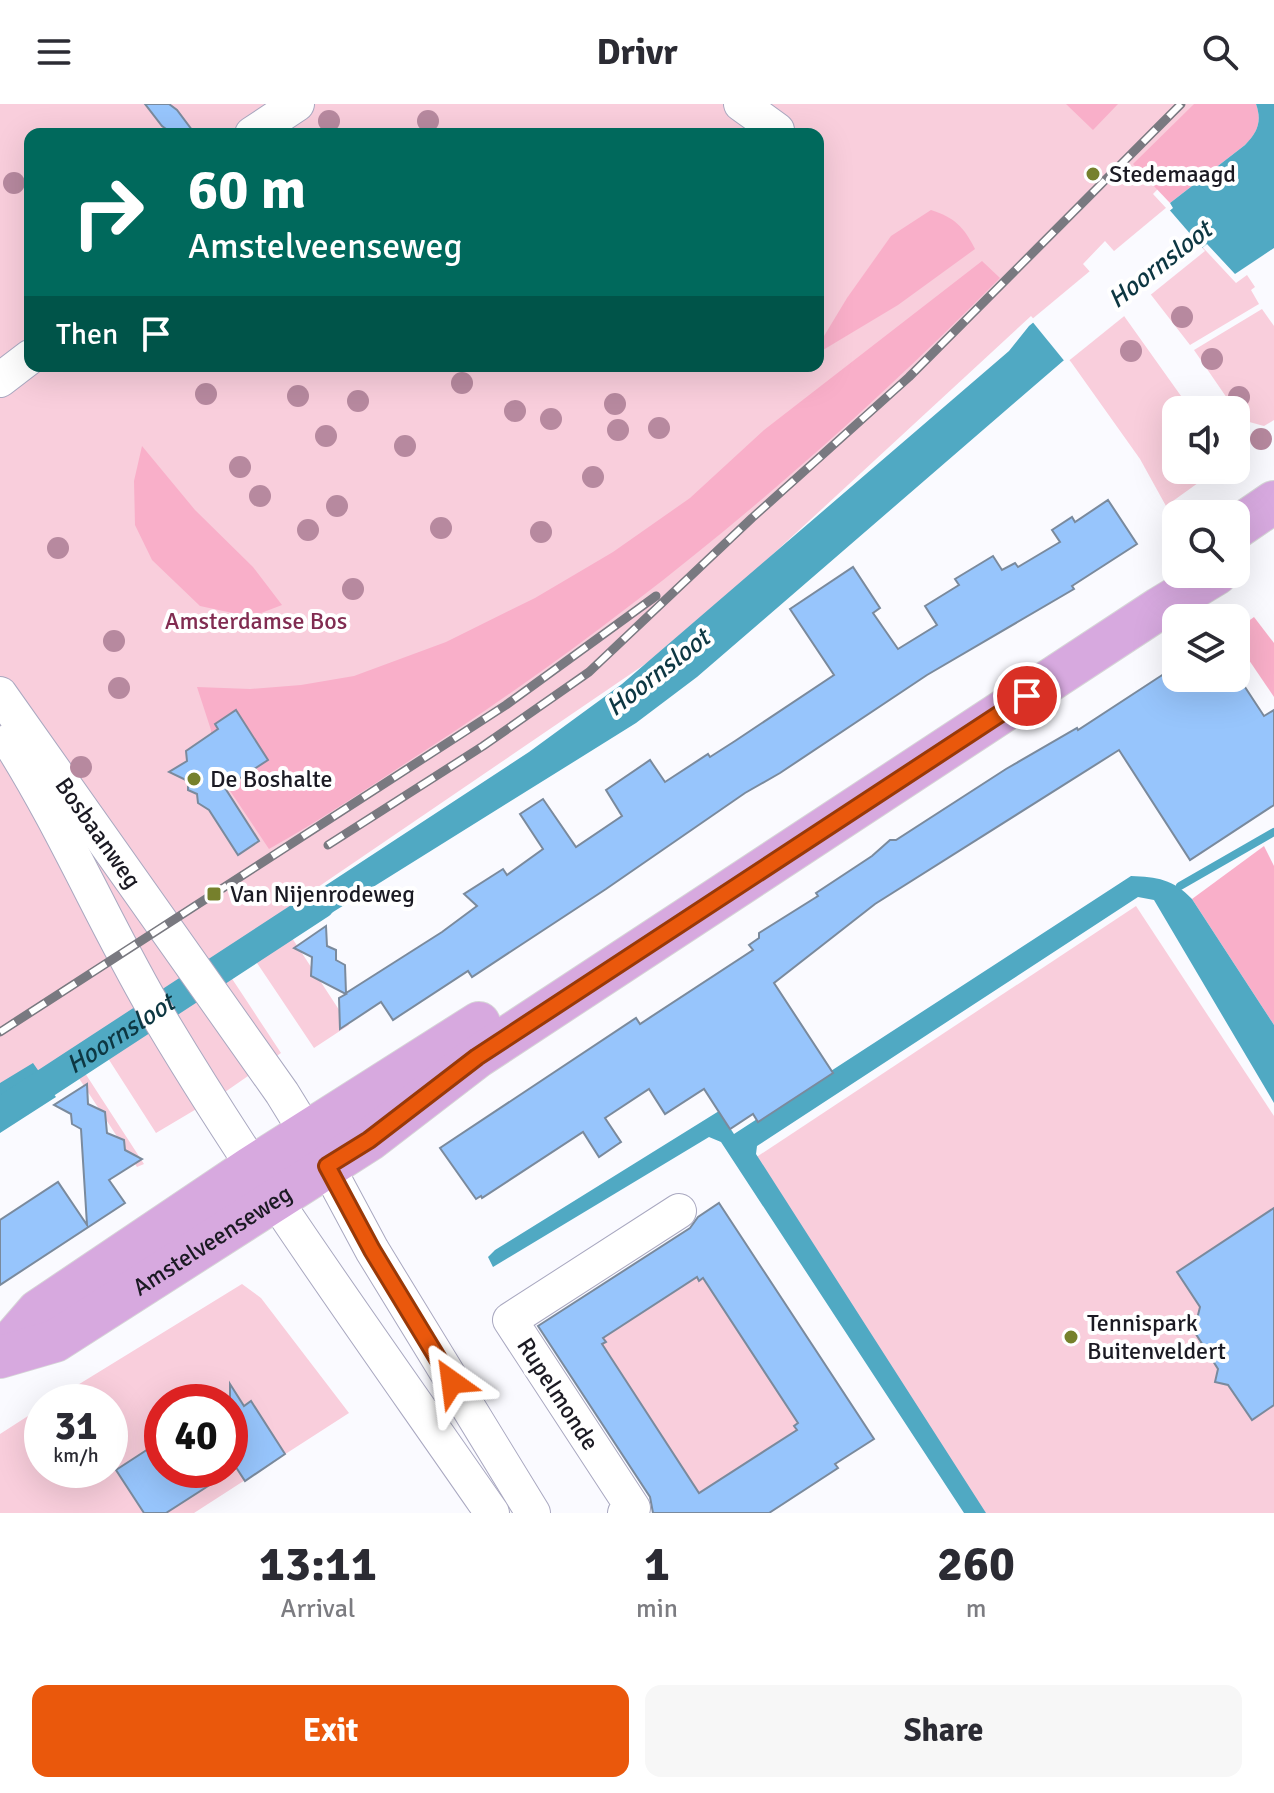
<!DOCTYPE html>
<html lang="en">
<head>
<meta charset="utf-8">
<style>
	:root { --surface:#fff; --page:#f7f7f7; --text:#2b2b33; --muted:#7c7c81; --accent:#ea580c }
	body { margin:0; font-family:Signika,sans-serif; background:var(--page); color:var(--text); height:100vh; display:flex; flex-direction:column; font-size:30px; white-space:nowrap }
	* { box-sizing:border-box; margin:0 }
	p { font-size:26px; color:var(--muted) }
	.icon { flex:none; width:44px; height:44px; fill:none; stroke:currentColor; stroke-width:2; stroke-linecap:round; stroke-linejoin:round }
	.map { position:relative; height:1409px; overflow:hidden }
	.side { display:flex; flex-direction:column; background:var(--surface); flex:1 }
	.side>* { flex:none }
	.banner { position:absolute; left:24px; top:24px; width:800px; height:244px; border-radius:16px; box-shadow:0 8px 32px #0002; background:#00695c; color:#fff; overflow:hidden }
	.fabs { position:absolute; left:1162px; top:292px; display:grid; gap:16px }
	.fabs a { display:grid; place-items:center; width:88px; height:88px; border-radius:16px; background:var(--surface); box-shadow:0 8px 32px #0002; font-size:40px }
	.speed { position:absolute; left:24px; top:1280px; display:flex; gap:16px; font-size:40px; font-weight:700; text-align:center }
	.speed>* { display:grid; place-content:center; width:104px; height:104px; border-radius:50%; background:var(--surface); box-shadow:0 8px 32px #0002; line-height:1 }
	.speed small { font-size:20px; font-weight:400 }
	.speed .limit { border:12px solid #d22; background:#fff; color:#111 }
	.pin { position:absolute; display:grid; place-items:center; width:68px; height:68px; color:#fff; margin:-34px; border:4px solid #fff; border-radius:50%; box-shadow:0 2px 8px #0007 }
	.me { position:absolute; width:88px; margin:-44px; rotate:329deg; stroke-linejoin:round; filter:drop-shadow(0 0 6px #0008) }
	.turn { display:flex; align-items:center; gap:28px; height:168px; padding:0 32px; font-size:36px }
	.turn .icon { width:104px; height:104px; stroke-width:2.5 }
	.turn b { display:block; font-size:56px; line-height:68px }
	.then { display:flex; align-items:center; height:76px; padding:0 32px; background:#0003; gap:16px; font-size:30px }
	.eta { display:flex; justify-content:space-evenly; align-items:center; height:136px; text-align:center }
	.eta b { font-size:48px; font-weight:700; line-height:56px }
	.primary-button { display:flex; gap:16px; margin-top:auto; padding:16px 32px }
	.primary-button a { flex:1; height:92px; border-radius:16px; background:var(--accent); color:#fff; font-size:32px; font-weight:700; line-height:92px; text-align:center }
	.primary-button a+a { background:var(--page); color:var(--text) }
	header { display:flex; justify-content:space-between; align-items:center; height:104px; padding:0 32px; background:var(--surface); font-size:36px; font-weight:700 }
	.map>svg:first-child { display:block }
</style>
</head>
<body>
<header><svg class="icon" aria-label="menu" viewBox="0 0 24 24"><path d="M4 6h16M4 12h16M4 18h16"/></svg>Drivr<svg class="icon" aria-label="search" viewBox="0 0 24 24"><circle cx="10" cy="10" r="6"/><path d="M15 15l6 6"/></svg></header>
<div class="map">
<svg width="1274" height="1409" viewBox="0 0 1274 1409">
	<rect width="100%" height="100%" fill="#fafaff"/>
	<!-- green -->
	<g fill="#f9cedc" fill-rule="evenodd">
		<path d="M0,0H1241L1153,90L1236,179L1247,171L1255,183L1251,186L1259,200L1190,241L1138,174L1105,137L1083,160L1102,181L1191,306H1176V366H1216L1166,402L1140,355L1071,258L1031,212L679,537L277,811L349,921L314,944L241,835L217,852L281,949L225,988L156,1029L95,934L72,949L144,1060L137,1063L65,953L0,994ZM30,30H818V262H30Z"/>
		<path d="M1262,205L1274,222V316L1264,322L1242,316L1194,246Z"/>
		<path d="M1136,802L1274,1012V1409H984L752,1056Z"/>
		<path d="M697,1173L699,1176L703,1174L798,1319L794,1322L797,1326L699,1389L602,1240L606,1237L603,1234Z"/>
		<path d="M242,1180L261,1194L349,1309L194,1409H0V1330L42,1303V1366H110V1298H50ZM162,1298H230V1366H162Z"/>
	</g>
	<!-- forest -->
	<g fill="#f9afc9">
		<path d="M1066,0H1118L1093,26Z"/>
		<path d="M1194,0H1256C1262,17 1258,28 1245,41L1170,99L1133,60Z"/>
		<path d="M931,106C955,114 963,122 975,145L898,201L818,249V242L847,194L891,132Z"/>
		<path d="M982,157L1000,174C819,357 629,515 412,655C365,686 319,717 269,745L212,660L211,626L197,583L250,585L301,581L354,572L446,538L535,494L613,448L690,394L764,326Z"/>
		<path d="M142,342L195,406L253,463L282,501L251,513L200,502L152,456L135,421L134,377Z"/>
		<path d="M1254,513L1274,539V593L1236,537V526Z"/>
		<path d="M1264,742L1274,762V921L1192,795Z"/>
	</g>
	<!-- water -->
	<g fill="#50a9c3">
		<path d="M1256,0H1274V144L1235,170L1207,140L1063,257L697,573L636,619L293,833L279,812L529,648L622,580L1009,247L1029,222L1173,104L1170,99L1245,41C1258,28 1262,17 1256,0Z"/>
		<path d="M1131,772C1157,773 1173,775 1192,795L1274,921V999L1154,796L1138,793L757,1042L756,1050L986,1409H964L721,1038L709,1033L493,1163L488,1153L495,1146L719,1007L734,1030Z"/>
		<path d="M63,954L76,974L53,989L56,993L0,1029V979L33,959L40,969Z"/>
	</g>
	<!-- pier -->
	<path fill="#fafaff" d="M1167,103L1205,147L1066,259L1031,216Z"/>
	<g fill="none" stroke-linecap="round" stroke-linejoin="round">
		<!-- stream -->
		<path stroke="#50a9c3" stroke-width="8" d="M1180,782L1274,728"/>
		<!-- canal -->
		<path stroke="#50a9c3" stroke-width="30" id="s1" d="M0,1009L320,800"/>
	</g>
	<!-- building -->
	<g fill="#97c5fc" stroke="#7a8a9d" stroke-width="2" fill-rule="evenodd">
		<path d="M145,0H169L177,6L195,30H173L162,22Z"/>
		<path d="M1108,396L1137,440L1072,482L1074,485L927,571L780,669L745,689L606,785L472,873L468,867L393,916L381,898L340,925L339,894L346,890L311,872L312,853L294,844L326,822L327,842L336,846V856L345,861L346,889L442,828L477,802L464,790L503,765L507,771L543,745L520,710L543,695L576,743L622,712L606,686L650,656L665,678L708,650L710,653L735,637L834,571L790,505L853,463L880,504L873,509L898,545L937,521L925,502L959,481L955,475L993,452L1002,466L1015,459L1018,463L1060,438L1052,426L1072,413L1075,418Z"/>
		<path d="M1176,562V574H1239L1264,612L1274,606V701L1190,756L1119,646L875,800L774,879L833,969L758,1018L753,1010L730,1025L704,985L665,1010L649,985L605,1014L621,1038L599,1053L583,1028L482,1094L481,1092L476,1095L440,1044L636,914L640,920L753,846L749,841L759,834V829L818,792L816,789L872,752L890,736H896L1006,665L1077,624L1078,626Z"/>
		<path d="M236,606L268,656L225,684L259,737L238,751L209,706L198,699L197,690L188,686V677L169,668L187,657L186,647L218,625L215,620Z"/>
		<path d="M87,980L88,1000L105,1008L107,1029L124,1036L125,1046L142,1055L109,1076L125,1099L0,1181V1116L58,1078L87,1121L81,1025L72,1020L71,1010L54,1001Z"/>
		<path d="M719,1099L874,1335L835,1360L838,1364L769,1409H653L650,1393L538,1222L690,1124L698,1113ZM697,1173L699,1177L703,1174L798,1319L794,1322L797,1326L699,1389L602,1240L606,1238L603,1234Z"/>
		<path d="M1274,1104V1301L1252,1316L1228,1281L1215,1278L1218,1265L1194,1227L1200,1203L1177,1168Z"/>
		<path d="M230,1280L244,1302L251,1297L285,1350L245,1377L230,1354Z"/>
		<path d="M162,1336V1366H233L166,1409H144L116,1366Z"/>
	</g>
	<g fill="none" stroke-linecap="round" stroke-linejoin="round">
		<!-- minor casing -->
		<g stroke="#a9a8c0" stroke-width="36">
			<g id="minor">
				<path d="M741,0L777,26"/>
				<path d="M252,30L297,0"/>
				<path d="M0,276L30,253"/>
				<path id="s2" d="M0,590L282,989L327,1062L372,1146L533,1409"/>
				<path d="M9,637C66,727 107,826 162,918C263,1087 380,1247 492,1409"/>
				<path d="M625,1409L633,1404L510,1216L679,1107"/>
			</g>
		</g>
		<!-- major casing -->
		<g stroke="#d6d6d7" stroke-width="44">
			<g id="major">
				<path d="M1236,424L1274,398"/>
				<path d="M0,1251L38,1207L252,1063L479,919"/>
				<path id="s3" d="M0,1253L55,1237L369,1036L477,953L1160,504L1216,470"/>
			</g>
		</g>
		<!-- minor -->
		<use href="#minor" stroke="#fff" stroke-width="34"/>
		<!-- major -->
		<use href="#major" stroke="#d7a9df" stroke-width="42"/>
		<!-- rail casing -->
		<g stroke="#797980" stroke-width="9">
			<g id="rail">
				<path d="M328,741L483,642L589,568L752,414L909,273L1181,0"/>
				<path d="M0,928L506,601L656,492"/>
			</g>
		</g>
		<!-- rail -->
		<use href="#rail" stroke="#fff" stroke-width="6" stroke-dasharray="18" stroke-linecap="butt"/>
	</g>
	<!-- trees -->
	<g fill="#b7899f">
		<circle cx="329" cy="17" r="11"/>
		<circle cx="428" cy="17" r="11"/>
		<circle cx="14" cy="79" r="11"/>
		<circle cx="1182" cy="213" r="11"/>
		<circle cx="1131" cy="247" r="11"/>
		<circle cx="1212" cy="255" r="11"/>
		<circle cx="462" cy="279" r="11"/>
		<circle cx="206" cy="290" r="11"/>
		<circle cx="298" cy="292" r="11"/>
		<circle cx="1239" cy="293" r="11"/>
		<circle cx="358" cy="297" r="11"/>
		<circle cx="615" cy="300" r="11"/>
		<circle cx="515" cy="307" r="11"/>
		<circle cx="551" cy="315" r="11"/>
		<circle cx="659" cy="324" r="11"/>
		<circle cx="618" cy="326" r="11"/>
		<circle cx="326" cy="332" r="11"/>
		<circle cx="1261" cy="335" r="11"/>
		<circle cx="405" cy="342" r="11"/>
		<circle cx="240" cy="363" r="11"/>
		<circle cx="593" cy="373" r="11"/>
		<circle cx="260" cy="392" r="11"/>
		<circle cx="337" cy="402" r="11"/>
		<circle cx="441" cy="424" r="11"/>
		<circle cx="308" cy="426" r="11"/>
		<circle cx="541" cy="428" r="11"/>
		<circle cx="58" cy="444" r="11"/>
		<circle cx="353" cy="485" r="11"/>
		<circle cx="114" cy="537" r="11"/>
		<circle cx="119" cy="584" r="11"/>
		<circle cx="81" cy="663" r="11"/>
	</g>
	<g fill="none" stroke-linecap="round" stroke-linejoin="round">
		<!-- route casing -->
		<g stroke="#983908" stroke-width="20">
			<path id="route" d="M452,1278L372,1146L327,1062L369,1036L477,953L1027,592"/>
		</g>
		<!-- route -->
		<use href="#route" stroke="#ea580c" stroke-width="14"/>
	</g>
	<!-- markers -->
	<g fill="#76802c" stroke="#fff" stroke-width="3">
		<circle cx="1093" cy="70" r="8"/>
		<circle cx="194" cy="675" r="8"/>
		<rect x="206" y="782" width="16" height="16" rx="4"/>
		<circle cx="1071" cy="1233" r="8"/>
	</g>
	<g text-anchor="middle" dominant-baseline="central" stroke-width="8" stroke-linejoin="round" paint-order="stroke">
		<!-- poi labels -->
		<g font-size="24" fill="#1b1a23" stroke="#fff" text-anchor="start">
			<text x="1109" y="70">Stedemaagd</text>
			<text x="210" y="675">De Boshalte</text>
			<text x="230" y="790">Van Nijenrodeweg</text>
			<text x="1087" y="1219">Tennispark<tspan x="1087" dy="28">Buitenveldert</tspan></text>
		</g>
		<!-- park labels -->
		<g font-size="24" fill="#812c51" stroke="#fff">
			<text x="256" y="517">Amsterdamse Bos</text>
		</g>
		<!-- street labels -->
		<g font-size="24" fill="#1b1a23" stroke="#fff">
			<text stroke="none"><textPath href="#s2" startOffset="170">Bosbaanweg</textPath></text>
			<text stroke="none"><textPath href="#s3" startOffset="244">Amstelveenseweg</textPath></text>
			<text transform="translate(558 1290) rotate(57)">Rupelmonde</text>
		</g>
		<!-- water labels -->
		<g font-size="26" font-style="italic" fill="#0d3742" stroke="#fff">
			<text transform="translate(1160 161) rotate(-38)">Hoornsloot</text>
			<text transform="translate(658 569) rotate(-38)">Hoornsloot</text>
			<text stroke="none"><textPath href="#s1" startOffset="144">Hoornsloot</textPath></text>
		</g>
	</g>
</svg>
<div class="fabs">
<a><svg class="icon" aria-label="sound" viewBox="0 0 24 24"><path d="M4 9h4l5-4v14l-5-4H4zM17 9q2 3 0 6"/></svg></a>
<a><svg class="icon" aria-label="search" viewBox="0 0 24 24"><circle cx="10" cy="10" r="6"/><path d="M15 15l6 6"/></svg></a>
<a><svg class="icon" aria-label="layers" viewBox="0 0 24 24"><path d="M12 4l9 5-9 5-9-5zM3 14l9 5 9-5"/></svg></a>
</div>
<div class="speed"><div>31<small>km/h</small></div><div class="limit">40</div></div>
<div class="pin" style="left:1027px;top:592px;background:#d93025"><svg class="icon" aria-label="arrive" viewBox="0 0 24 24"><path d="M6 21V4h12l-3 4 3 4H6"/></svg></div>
<svg class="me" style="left:452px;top:1278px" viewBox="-20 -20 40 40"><path d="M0-17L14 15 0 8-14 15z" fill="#ea580c" stroke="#fff" stroke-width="4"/></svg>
<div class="banner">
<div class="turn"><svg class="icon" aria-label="right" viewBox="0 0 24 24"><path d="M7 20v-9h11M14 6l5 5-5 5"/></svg><div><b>60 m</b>Amstelveenseweg</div></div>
<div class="then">Then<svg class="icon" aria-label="arrive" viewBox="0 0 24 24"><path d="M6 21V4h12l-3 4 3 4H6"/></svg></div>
</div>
</div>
<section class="side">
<div class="eta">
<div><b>13:11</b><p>Arrival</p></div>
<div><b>1</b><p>min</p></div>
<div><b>260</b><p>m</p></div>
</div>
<div class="primary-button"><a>Exit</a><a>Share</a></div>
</section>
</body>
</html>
